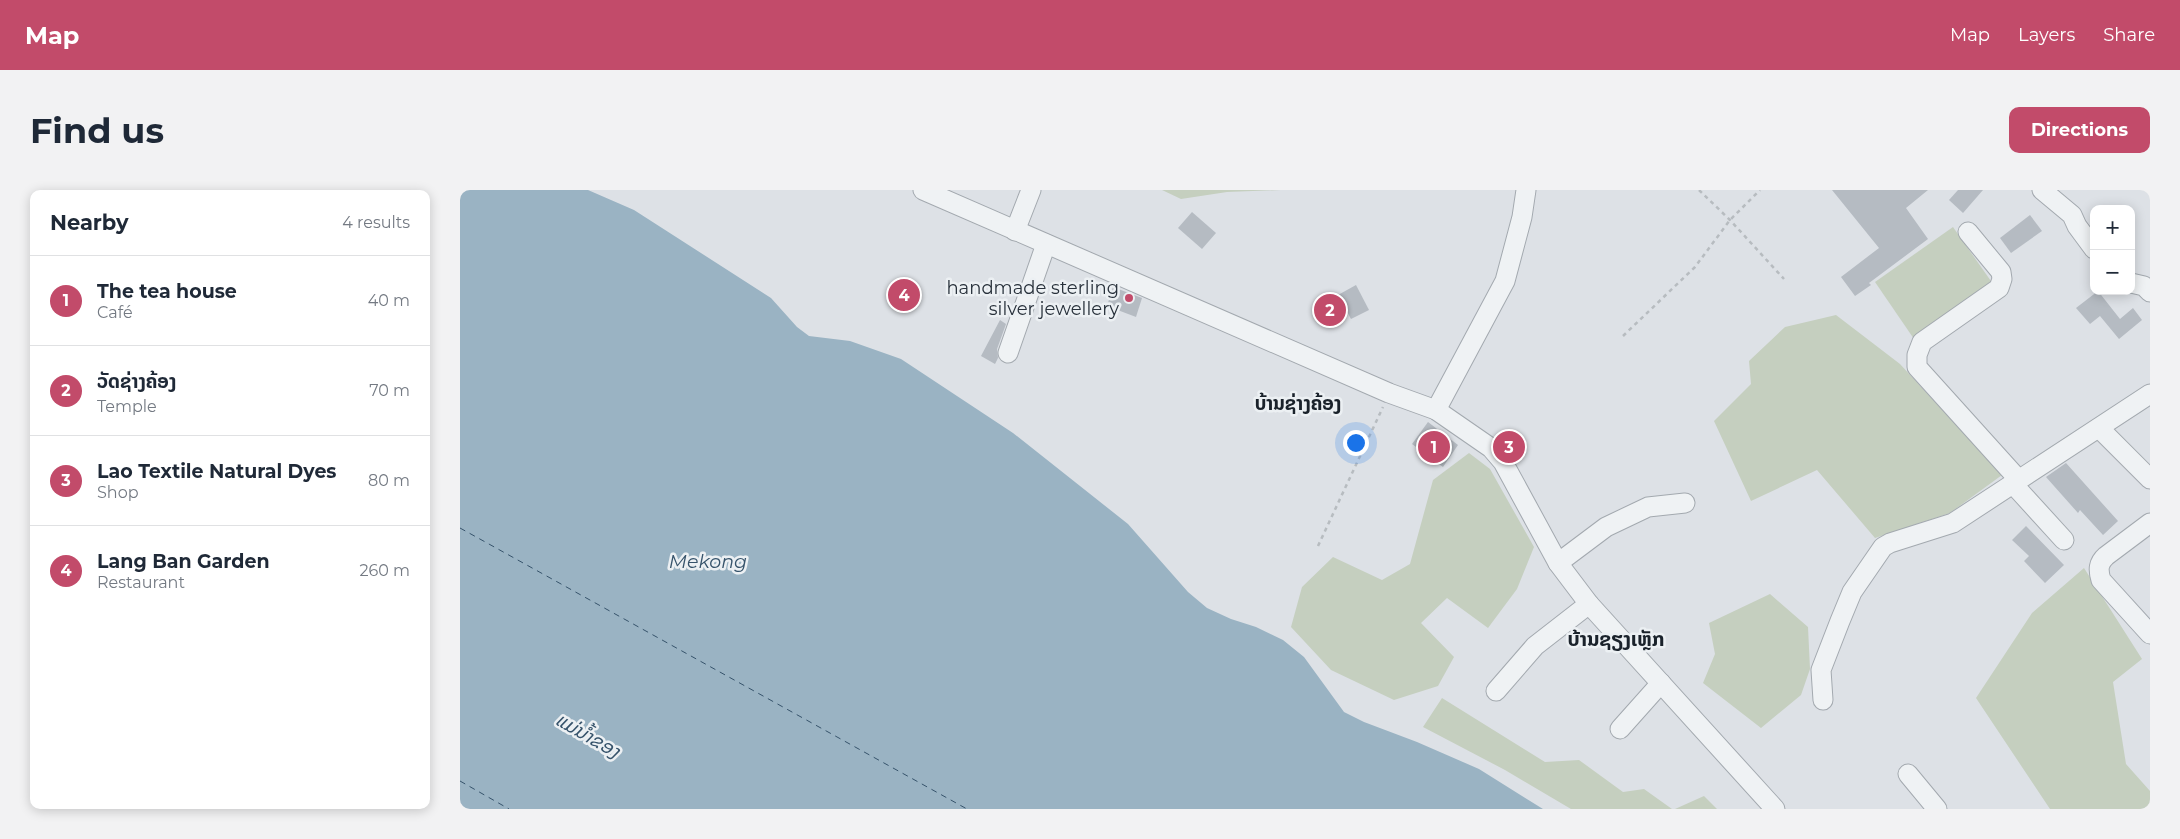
<!DOCTYPE html>
<meta charset="utf-8">
<style>
body{margin:0;font-family:Montserrat,"Noto Sans Lao",sans-serif;background:#f2f2f3;color:#1f2937}
.controls{position:absolute;right:15px;top:15px;display:grid;overflow:hidden;border-radius:10px;box-shadow:0 2px 12px #0003}
.controls button{width:45px;height:45px;display:grid;place-items:center;padding:0;border:0;border-bottom:1px solid #e0e1e3;background:#fff;color:#1f2937;font:25px sans-serif}
.you{position:absolute;left:895px;top:252px;width:18px;height:18px;margin:-12px;border:4px solid #fff;border-radius:50%;background:#1a73e8;box-shadow:0 0 0 8px #1a73e833}
.badge{display:grid;place-items:center;width:32px;height:32px;border-radius:50%;background:#c24b6a;color:#fff;font-size:16px;font-weight:700}
.pin{position:absolute;translate:-50% -50%;border:2px solid #fff;box-shadow:0 1px 5px #0006}
.list{margin:0;padding:0;list-style:none}
h2{display:flex;justify-content:space-between;align-items:center;height:65px;margin:0;padding:0 20px;font-size:21px}
h2 small{font-size:16px;font-weight:400;color:#747a83}
.list li{display:grid;grid-template-columns:32px 1fr auto;gap:15px;align-items:center;box-sizing:border-box;height:90px;padding:0 20px;border-top:1px solid #e0e1e3}
.list b{display:block;font-size:19px;white-space:nowrap}
.list p{margin:0;font-size:16px;white-space:nowrap;color:#747a83}
.list em{font-size:16px;font-style:normal;color:#747a83}
.map{position:relative;flex:none;width:1690px;height:619px;overflow:hidden;border-radius:10px}
header{display:flex;align-items:center;gap:30px;box-sizing:border-box;height:70px;padding:0 25px;background:#c24b6a;color:#fff}
header strong{font-size:24px}
nav{display:flex;gap:28px;margin-inline-start:auto;font-size:18px}
.intro{display:flex;align-items:center;justify-content:space-between;box-sizing:border-box;height:120px;padding:0 30px}
h1{margin:0;font-size:35px}
.button{padding:12px 22px;border-radius:10px;background:#c24b6a;color:#fff;font-size:18px;font-weight:700}
main{display:flex;gap:30px;padding:0 30px}
aside{flex:1;background:#fff;border-radius:10px;box-shadow:0 2px 12px #0003}
.map>svg:first-child{display:block}
.green{fill:#c5cfbf}
.water{fill:#9ab3c3}
.lines{fill:none;stroke-linecap:round;stroke-linejoin:round}
.ferry{stroke:#36536b;stroke-width:1;stroke-dasharray:6 5;stroke-linecap:butt}
.building{fill:#b5bbc2}
.minor-casing{stroke:#a3a9af;stroke-width:21}
.path{stroke:#b7bcc0;stroke-width:2.5;stroke-dasharray:4 4;stroke-linecap:butt}
.minor{stroke:#eff2f4;stroke-width:19}
.poi-dot{fill:#c24b6a;stroke:#ecf0f3;stroke-width:2}
.labels{text-anchor:middle;stroke-width:5;stroke-linejoin:round;paint-order:stroke}
.poi-label{font-size:18px;fill:#28313b;stroke:#ecf0f3;text-anchor:end}
.neighbourhood-label{font-size:19px;font-weight:bold;fill:#1a222b;stroke:#ecf0f3}
.water-label{font-size:19px;font-style:italic;fill:#36536b;stroke:#ecf0f3}
.quarter-label{font-size:20px;font-weight:bold;fill:#1a222b;stroke:#ecf0f3}
</style>
<header>
<strong>Map</strong>
<nav><a>Map</a><a>Layers</a><a>Share</a></nav>
</header>
<div class="intro"><h1>Find us</h1><a class="button">Directions</a></div>
<main>
<aside>
<h2>Nearby<small>4 results</small></h2>
<ul class="list">
<li><span class="badge">1</span><div><b>The tea house</b><p>Café</p></div><em>40 m</em></li>
<li><span class="badge">2</span><div><b>ວັດຊ່າງຄ້ອງ</b><p>Temple</p></div><em>70 m</em></li>
<li><span class="badge">3</span><div><b>Lao Textile Natural Dyes</b><p>Shop</p></div><em>80 m</em></li>
<li><span class="badge">4</span><div><b>Lang Ban Garden</b><p>Restaurant</p></div><em>260 m</em></li>
</ul>
</aside>
<div class="map">
<svg width="1690" height="619" viewBox="0 0 1690 619">
<rect width="100%" height="100%" fill="#dde1e6"/>
<g class="green">
<polygon points="702,0 821,0 767,2 721,9"/>
<polygon points="1493,37 1533,94 1454,149 1415,92"/>
<polygon points="1376,125 1440,174 1542,285 1490,323 1415,348 1357,280 1291,311 1254,231 1291,194 1289,171 1325,137"/>
<polygon points="1009,263 1030,279 1074,357 1057,399 1028,438 987,408 961,433 994,467 978,496 934,510 871,480 831,437 842,397 873,367 922,390 950,374 973,290"/>
<polygon points="1624,378 1682,469 1653,492 1666,574 1690,601 1690,619 1590,619 1516,508 1572,423"/>
<polygon points="1310,404 1348,437 1350,479 1341,505 1301,538 1243,493 1255,464 1249,433"/>
<polygon points="982,508 1085,572 1119,570 1163,602 1184,599 1212,619 1111,619 1045,580 963,537"/>
<polygon points="1244,606 1257,619 1215,619"/>
</g>
<polygon class="water" points="0,0 128,0 174,20 311,108 337,137 349,146 390,151 441,169 553,243 668,334 728,402 747,418 771,429 796,437 823,450 844,467 884,522 904,532 957,552 1019,579 1083,619 0,619"/>
<g class="lines">
<g class="ferry">
<polyline points="0,338 507,619"/>
<polyline points="0,591 49,619"/>
</g>
</g>
<g class="building">
<polygon points="1372,0 1468,0 1446,18 1468,49 1409,93 1411,95 1395,106 1381,87 1419,58"/>
<polygon points="1498,0 1523,0 1503,23 1489,10"/>
<polygon points="732,22 756,43 742,59 718,38"/>
<polygon points="1570,25 1582,41 1551,63 1540,48"/>
<polygon points="896,95 909,120 891,129 878,105"/>
<polygon points="653,97 682,108 676,127 647,116"/>
<polygon points="1638,101 1660,129 1673,118 1682,130 1659,149 1640,126 1630,134 1616,118"/>
<polygon points="540,130 546,134 537,159 538,168 535,174 521,166"/>
<polygon points="968,232 998,255 983,277 952,254"/>
<polygon points="1606,273 1658,331 1643,345 1620,320 1618,323 1586,287"/>
<polygon points="1566,336 1604,375 1585,393 1564,371 1569,366 1552,350"/>
</g>
<g class="lines">
<g class="minor-casing">
<g id="minor">
<polyline points="463,0 929,203 976,220 1031,258 1043,272 1098,373 1129,414 1315,619"/>
<polyline points="1582,0 1612,25 1617,36 1634,59"/>
<polyline points="555,41 571,0"/>
<polyline points="1508,42 1541,82 1542,89 1539,98 1462,152 1457,165 1457,177 1559,290"/>
<polyline points="1671,93 1684,96 1690,102"/>
<polyline points="548,163 586,54"/>
<polyline points="976,220 1045,91 1062,27 1066,0"/>
<polyline points="1639,238 1690,289"/>
<polyline points="1553,294 1604,350"/>
<path d="M1690 333 1646 366C1638 373 1638 380 1641 390L1690 444"/>
<polyline points="1098,373 1146,337 1188,317 1225,313"/>
<polyline points="1036,501 1075,456 1129,414"/>
<polyline points="1363,510 1361,480 1380,431 1392,402 1423,357 1430,353 1493,333 1690,204"/>
<polyline points="1160,539 1201,493"/>
<polyline points="1448,584 1477,619"/>
</g>
</g>
<g class="path">
<polyline points="1239,0 1270,30 1324,89"/>
<polyline points="1163,146 1235,77 1270,30 1300,0"/>
<polyline points="858,356 923,217"/>
</g>
<use href="#minor" class="minor"/>
</g>
<circle class="poi-dot" cx="669" cy="108" r="5"/>
<g class="labels">
<g class="poi-label">
<text x="659" y="104">handmade sterling<tspan x="659" dy="21">silver jewellery</tspan></text>
</g>
<g class="neighbourhood-label">
<text x="838" y="220">ບ້ານຊ່າງຄ້ອງ</text>
</g>
<g class="water-label">
<text x="248" y="378">Mekong</text>
<text transform="translate(128 545) rotate(30)" y="7">ແມ່ນ້ຳຂອງ</text>
</g>
<g class="quarter-label">
<text x="1156" y="456">ບ້ານຊຽງເຫຼັກ</text>
</g>
</g>
</svg>
<div class="controls">
<button>+</button>
<button>−</button>
</div>
<div class="you"></div>
<div class="pin badge" style="left:974px;top:257px">1</div>
<div class="pin badge" style="left:870px;top:120px">2</div>
<div class="pin badge" style="left:1049px;top:257px">3</div>
<div class="pin badge" style="left:444px;top:105px">4</div>
</div>
</main>
